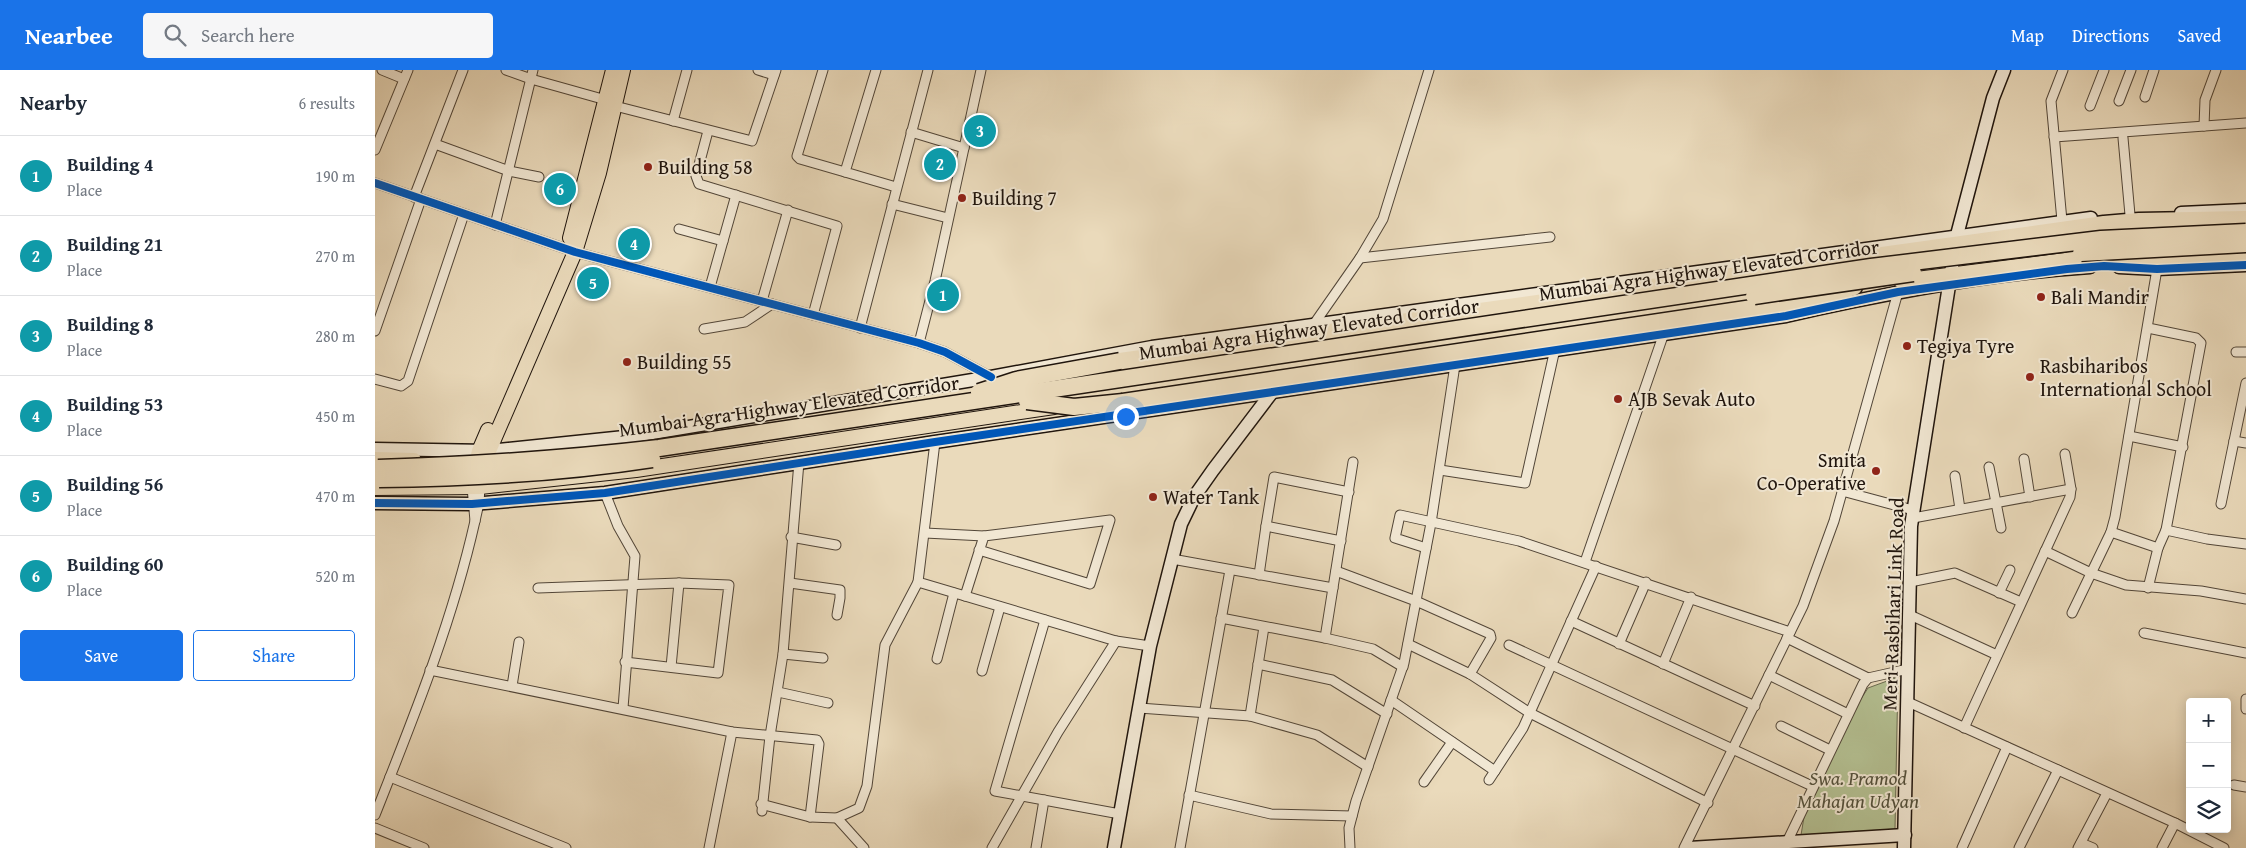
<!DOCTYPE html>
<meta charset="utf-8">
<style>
body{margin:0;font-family:"Gentium Book Plus",serif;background:#f6f6f7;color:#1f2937}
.controls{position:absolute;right:15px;bottom:15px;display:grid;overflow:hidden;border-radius:5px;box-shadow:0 2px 12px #0003}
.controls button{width:45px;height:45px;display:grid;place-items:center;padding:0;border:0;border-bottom:1px solid #e0e1e3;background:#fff;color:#1f2937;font:25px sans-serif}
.you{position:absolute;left:750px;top:346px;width:18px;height:18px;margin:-12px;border:4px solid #fff;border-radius:50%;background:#1a73e8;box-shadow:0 0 0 8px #1a73e833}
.badge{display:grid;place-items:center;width:32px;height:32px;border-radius:50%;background:#1a73e8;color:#fff;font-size:16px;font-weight:700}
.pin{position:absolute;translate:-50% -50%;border:2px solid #fff;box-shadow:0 1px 5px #0006}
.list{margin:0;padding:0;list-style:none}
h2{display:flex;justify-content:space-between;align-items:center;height:65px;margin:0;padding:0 20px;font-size:21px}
h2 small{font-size:16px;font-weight:400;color:#747a83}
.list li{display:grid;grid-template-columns:32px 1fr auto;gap:15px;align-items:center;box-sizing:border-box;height:80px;padding:0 20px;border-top:1px solid #e0e1e3}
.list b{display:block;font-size:19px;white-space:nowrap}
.list p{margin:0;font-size:16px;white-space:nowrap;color:#747a83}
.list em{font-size:16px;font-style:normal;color:#747a83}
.actions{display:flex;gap:10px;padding:15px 20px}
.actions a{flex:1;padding:11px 0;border:1px solid #1a73e8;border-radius:5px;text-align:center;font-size:18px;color:#1a73e8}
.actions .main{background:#1a73e8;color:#fff}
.icon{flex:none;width:28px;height:28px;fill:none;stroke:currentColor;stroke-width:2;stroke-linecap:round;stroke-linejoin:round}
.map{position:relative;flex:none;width:1871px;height:778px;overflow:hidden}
header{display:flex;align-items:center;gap:30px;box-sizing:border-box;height:70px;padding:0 25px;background:#1a73e8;color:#fff}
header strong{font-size:24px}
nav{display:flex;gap:28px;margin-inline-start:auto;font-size:18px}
.search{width:350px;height:45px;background:#f6f6f7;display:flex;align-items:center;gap:12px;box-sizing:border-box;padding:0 18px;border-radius:5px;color:#747a83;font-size:19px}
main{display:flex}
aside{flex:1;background:#fff}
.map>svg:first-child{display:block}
.green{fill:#b4c092;stroke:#6a6a50}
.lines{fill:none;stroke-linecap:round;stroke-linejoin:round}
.street-casing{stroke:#524638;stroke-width:11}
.secondary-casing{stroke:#20150d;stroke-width:15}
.primary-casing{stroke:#20150d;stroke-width:16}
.highway-casing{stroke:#20150d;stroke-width:19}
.street{stroke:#f1e7d3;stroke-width:9}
.secondary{stroke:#f1e7d3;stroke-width:12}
.primary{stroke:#eadabb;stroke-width:14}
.highway{stroke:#eadabb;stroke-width:16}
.highway-bridge-casing{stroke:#20150d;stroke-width:19;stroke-linecap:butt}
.highway-bridge{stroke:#eadabb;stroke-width:16}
.cycleway-casing{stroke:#f1e7d3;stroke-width:11}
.cycleway{stroke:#0057b8;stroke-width:8}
.poi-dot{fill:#8f2418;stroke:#f1e7d3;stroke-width:2}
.labels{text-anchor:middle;stroke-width:4;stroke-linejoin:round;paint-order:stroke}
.poi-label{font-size:20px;fill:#20150d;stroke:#f1e7d3;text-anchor:start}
.street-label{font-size:20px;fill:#20150d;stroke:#f1e7d3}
.park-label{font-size:20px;font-style:italic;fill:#54513c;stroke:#f1e7d3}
</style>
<header>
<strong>Nearbee</strong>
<div class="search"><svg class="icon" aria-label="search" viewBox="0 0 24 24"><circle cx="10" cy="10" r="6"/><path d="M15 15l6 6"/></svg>Search here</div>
<nav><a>Map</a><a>Directions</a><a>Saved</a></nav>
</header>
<main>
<aside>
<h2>Nearby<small>6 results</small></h2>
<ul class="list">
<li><span class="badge" style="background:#0f9aa8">1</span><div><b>Building 4</b><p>Place</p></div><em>190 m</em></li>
<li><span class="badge" style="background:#0f9aa8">2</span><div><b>Building 21</b><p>Place</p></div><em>270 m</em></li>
<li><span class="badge" style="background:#0f9aa8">3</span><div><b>Building 8</b><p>Place</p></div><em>280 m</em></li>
<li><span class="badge" style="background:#0f9aa8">4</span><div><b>Building 53</b><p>Place</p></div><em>450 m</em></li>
<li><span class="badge" style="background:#0f9aa8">5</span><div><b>Building 56</b><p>Place</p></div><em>470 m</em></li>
<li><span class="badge" style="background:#0f9aa8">6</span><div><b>Building 60</b><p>Place</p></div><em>520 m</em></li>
</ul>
<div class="actions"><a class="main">Save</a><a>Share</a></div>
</aside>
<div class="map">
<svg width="1871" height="778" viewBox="0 0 1871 778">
<rect width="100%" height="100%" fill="#eadabb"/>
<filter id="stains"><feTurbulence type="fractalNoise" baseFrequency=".004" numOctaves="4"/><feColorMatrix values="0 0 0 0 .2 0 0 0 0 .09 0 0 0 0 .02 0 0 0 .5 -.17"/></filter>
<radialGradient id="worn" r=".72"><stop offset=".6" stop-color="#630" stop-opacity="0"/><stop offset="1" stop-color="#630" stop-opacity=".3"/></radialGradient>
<polygon class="green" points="1523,607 1520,759 1426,765 1429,747 1477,643 1493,618"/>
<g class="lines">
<g class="street-casing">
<g id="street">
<polyline points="7,0 29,9"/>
<polyline points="131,0 156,9 231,30"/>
<polyline points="383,0 399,5"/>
<polyline points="448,0 422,86 425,89 470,102"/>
<polyline points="501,0 470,102 521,117"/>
<polyline points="1770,27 1779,0"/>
<polyline points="1744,31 1756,0"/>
<polyline points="240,36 377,71 401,0"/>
<polyline points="1715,36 1729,0"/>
<polyline points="298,51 312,0"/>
<polyline points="1829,56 1830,30 1841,0"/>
<polyline points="333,61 321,106 324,114 462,156 438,245"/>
<polyline points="536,62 589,78"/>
<polyline points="1679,67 1871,53"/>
<polyline points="1748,68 1755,145"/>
<polyline points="60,74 134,101 164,107"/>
<polyline points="0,80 33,0"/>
<polyline points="0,113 200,182 544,273 570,282 616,307"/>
<polyline points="39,127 88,0"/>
<polyline points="517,134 573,148"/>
<polyline points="1687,151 1676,31 1688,0"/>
<polyline points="120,155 158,0"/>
<polyline points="304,159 348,171"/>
<polyline points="985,188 1175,167"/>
<polyline points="335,217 361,125"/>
<polyline points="387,231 413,140"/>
<polyline points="939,254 985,188 1008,149 1054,0"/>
<polyline points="485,258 553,0"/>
<polyline points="1773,258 1821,268 1826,273 1791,460"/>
<polyline points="329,259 370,252 397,234"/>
<polyline points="0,261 46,129"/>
<polyline points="544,273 560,211 606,0"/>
<polyline points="1861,282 1871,282"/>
<polyline points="0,309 26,316 33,311 89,144"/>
<polyline points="1754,366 1808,377"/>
<polyline points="1859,371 1871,373"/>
<polyline points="560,372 543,512 741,571 775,576"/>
<polyline points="1649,389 1655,427"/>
<polyline points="1614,397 1626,458"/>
<polyline points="1065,400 1150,413 1180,279"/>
<polyline points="1580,406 1585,439"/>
<polyline points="97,417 100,451 104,433 105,417"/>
<polyline points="1467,421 1538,440"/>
<polyline points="230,423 243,456 260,486 248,638"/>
<polyline points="1846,434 1871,313"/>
<polyline points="1538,448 1696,419"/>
<polyline points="891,456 899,407 974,422"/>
<polyline points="1736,462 1783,478 1791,460 1832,469 1871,474"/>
<polyline points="550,463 609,466"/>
<polyline points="416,467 461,475"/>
<polyline points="1051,478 1020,468 1025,445 1144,471 1415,562"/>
<polyline points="1670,481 1716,503 1751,515 1826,521 1871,529"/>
<polyline points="797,489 958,518"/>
<polyline points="1210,492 1289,263"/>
<polyline points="961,501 1041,531 1115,564 1116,568 1095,604"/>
<polyline points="884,505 891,456 966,471"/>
<polyline points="1535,512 1580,503 1646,532"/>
<polyline points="415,513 465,520 465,528 462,545"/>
<polyline points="163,518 304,513 354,515 343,603 250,592"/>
<polyline points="1773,518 1783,478"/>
<polyline points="1624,523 1635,500"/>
<polyline points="590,526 609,466 735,450 715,514 604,480"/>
<polyline points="1697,543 1736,462 1740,447 1782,199"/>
<polyline points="1535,545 1622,585"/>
<polyline points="846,548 950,568 998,579 1028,597"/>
<polyline points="670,550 620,721 745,744"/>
<polyline points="1196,551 1380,636"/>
<polyline points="1769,563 1871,583"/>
<polyline points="950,568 978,392"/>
<polyline points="1412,568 1493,608"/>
<polyline points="1033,574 1095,604 1155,643 1333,733"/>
<polyline points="1244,574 1271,512"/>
<polyline points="1134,575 1437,716"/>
<polyline points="408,584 448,588"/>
<polyline points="562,589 579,523"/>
<polyline points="883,594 957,610 1012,644"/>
<polyline points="1288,594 1316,527"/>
<polyline points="296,597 304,513"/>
<polyline points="55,600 357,662 442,670 444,674 435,747"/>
<polyline points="607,601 625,537"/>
<polyline points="1394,605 1473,644"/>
<polyline points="137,616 144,572"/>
<polyline points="403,622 453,633"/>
<polyline points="1871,629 1871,639"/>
<polyline points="1016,630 1120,701"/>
<polyline points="1533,632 1800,753 1849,778"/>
<polyline points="764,638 875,646 942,665 993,697"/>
<polyline points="875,646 889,557"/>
<polyline points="1406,656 1455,680"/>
<polyline points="1589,658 1695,427 1696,419 1690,384"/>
<polyline points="15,707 191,778"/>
<polyline points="1114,710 1148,658 1221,496"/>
<polyline points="1049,712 1077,672"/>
<polyline points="1859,715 1871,717"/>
<polyline points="814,725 896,744 977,746"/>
<polyline points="386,734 435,747 462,748 484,738 492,716 510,575 543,512"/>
<polyline points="387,741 395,666 408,584 424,392"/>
<path d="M0 745C38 649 77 553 100 451"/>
<polyline points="462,748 489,778"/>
<polyline points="0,758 49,778"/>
<polyline points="1412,772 1488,614 1493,608 1533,599"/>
<polyline points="1706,773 1718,778"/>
<polyline points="334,778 357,662"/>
<polyline points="617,778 683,662 741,571"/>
<polyline points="661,778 669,730"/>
<polyline points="805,778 855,500"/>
<polyline points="975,778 974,758 981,731 1029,593 1056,453 1080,295"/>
<polyline points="1309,778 1428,536 1459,451 1523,222"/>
<polyline points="1587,778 1632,677"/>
<polyline points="1644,778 1683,700"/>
<polyline points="1703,778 1732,723"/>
<polyline points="1787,778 1800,753"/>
</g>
</g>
<g class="secondary-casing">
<g id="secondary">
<polyline points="1806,143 1871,140"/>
<polyline points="1744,197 1782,199 1871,195"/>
<polyline points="0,379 114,381 259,366 616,307 777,277 1716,148"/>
<path d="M0 433 97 434 230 423 560 372 1411 246C1511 223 1612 204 1715 197"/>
<polyline points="739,778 775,576 806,454 819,427 838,400 898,321"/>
<polyline points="1314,778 1530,765"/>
<polyline points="1529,778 1536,456 1582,165 1618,28 1629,0"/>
</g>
</g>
<g class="primary-casing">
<g id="primary">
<polyline points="195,168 238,0"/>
<polyline points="1526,211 1706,188"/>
<polyline points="690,309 876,281"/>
<polyline points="0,389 39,390"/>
<polyline points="99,401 104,381 113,360"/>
<polyline points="108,402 114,381 200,182 224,103 248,0"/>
<polyline points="0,418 105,417 261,400 679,337"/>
</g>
</g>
<g class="highway-casing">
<g id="highway">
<polyline points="1695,190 1729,191 1871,186"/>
<polyline points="745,291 1729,154 1764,151 1871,149"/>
<polyline points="748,332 1438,229 1479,217"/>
</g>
</g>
<use href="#street" class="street"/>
<use href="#secondary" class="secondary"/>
<use href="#primary" class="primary"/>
<use href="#highway" class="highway"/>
<g class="highway-bridge-casing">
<g id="highway-bridge">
<polyline points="1706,183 1871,174"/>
<polyline points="1379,226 1538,203"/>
<polyline points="604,322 641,310 745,291"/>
<polyline points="652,331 699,337 748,332"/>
<path d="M3 398C97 395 190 389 284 378L1496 197 1726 169 1871 162"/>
<path d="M4 409C95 408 187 403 277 389"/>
</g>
</g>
<use href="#highway-bridge" class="highway-bridge"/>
<g class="cycleway-casing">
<g id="cycleway">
<polyline points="0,113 200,182 544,273 570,282 616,307"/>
<polyline points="0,433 97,434 230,423 560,372 1411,246 1523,222 1692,199 1729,196 1782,199 1871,195"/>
</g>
</g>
<use href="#cycleway" class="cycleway"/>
</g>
<g class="poi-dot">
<circle cx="273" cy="97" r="5"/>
<circle cx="587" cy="128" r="5"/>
<circle cx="1666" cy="227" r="5"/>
<circle cx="1532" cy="276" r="5"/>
<circle cx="252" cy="292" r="5"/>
<circle cx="1655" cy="307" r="5"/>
<circle cx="1243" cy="329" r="5"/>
<circle cx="1501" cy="401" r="5"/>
<circle cx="778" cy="427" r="5"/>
</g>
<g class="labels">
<g class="poi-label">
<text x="283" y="104">Building 58</text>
<text x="597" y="135">Building 7</text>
<text x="1676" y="234">Bali Mandir</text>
<text x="1542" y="283">Tegiya Tyre</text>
<text x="262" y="299">Building 55</text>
<text x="1665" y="303">Rasbiharibos<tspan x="1665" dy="23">International School</tspan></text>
<text x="1253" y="336">AJB Sevak Auto</text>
<text x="1491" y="397" text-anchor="end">Smita<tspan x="1491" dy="23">Co-Operative</tspan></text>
<text x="788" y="434">Water Tank</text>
</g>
<g class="street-label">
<text transform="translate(1334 200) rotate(-8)" y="7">Mumbai Agra Highway Elevated Corridor</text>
<text transform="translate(934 259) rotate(-8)" y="7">Mumbai Agra Highway Elevated Corridor</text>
<text transform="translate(414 336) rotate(-8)" y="7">Mumbai Agra Highway Elevated Corridor</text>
<text transform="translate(1518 534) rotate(-88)" y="7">Meri-Rasbihari Link Road</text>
</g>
<g class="park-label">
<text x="1483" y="715">Swa. Pramod<tspan x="1483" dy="23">Mahajan Udyan</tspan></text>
</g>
</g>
<rect width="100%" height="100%" filter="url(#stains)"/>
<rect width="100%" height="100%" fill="url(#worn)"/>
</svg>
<div class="controls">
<button>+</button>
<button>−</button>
<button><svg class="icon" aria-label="layers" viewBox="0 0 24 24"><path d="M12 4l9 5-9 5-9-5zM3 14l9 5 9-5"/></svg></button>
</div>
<div class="you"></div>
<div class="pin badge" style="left:568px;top:225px;background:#0f9aa8">1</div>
<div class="pin badge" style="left:565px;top:94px;background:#0f9aa8">2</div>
<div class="pin badge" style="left:605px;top:61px;background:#0f9aa8">3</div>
<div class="pin badge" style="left:259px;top:174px;background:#0f9aa8">4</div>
<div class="pin badge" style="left:218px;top:213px;background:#0f9aa8">5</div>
<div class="pin badge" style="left:185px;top:119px;background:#0f9aa8">6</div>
</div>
</main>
